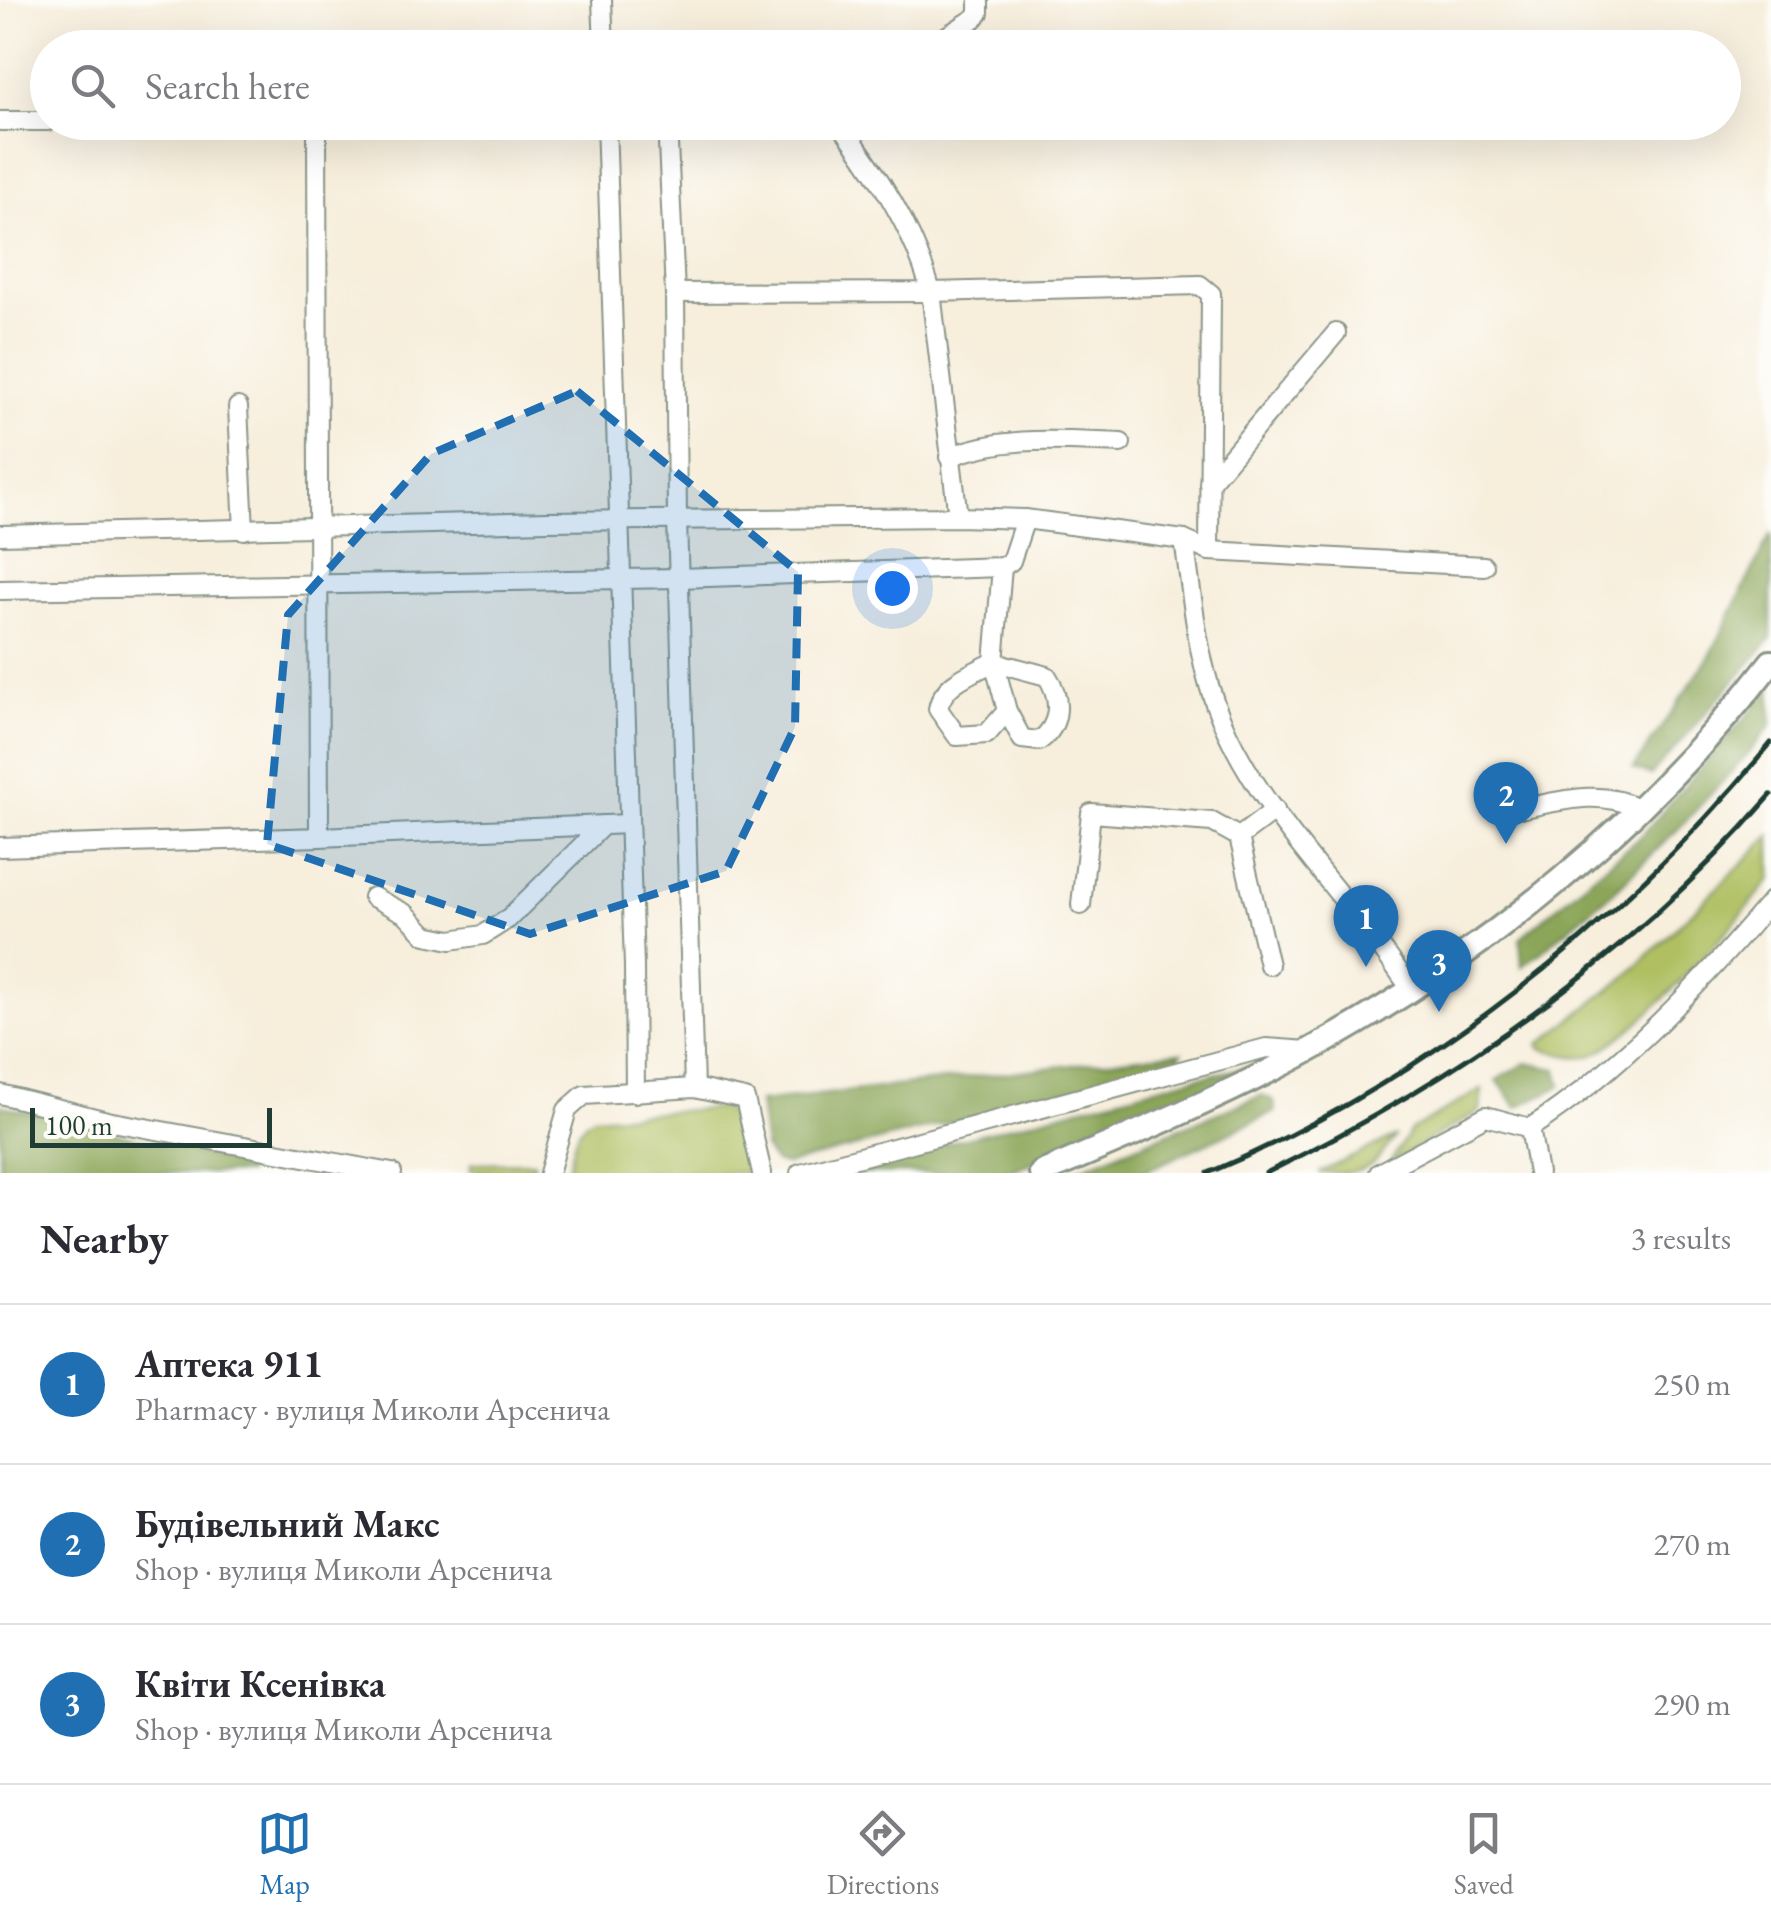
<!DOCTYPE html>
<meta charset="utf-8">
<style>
body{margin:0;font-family:"EB Garamond",serif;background:#f7f7f7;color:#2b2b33}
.scale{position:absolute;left:30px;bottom:25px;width:242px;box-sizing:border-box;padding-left:10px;border:5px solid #1f3d34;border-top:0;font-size:28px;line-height:35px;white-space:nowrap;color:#1f3d34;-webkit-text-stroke:8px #fdfcf7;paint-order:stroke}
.you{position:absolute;left:892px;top:588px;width:35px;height:35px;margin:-25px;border:8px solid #fff;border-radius:50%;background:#1a73e8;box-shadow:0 0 0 15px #1a73e833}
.badge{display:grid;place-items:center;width:65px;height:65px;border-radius:50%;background:#1f6fb2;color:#fff;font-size:32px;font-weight:700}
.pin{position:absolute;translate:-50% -82px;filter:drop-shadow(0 2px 5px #0008)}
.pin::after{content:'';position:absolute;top:52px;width:35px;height:30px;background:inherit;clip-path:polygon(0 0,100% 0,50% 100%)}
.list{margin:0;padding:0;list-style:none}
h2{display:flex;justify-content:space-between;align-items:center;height:130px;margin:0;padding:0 40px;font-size:42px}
h2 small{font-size:32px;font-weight:400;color:#7c7c81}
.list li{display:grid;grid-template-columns:65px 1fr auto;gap:30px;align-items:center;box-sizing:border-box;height:160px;padding:0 40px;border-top:2px solid #e1e1e2}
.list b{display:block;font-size:38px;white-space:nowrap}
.list p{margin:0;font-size:32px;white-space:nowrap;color:#7c7c81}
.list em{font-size:32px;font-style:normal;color:#7c7c81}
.icon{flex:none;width:55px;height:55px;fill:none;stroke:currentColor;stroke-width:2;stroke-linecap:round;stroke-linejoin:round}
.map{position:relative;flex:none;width:1771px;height:1173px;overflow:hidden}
.search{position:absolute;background:#fff;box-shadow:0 10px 40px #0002;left:30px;right:30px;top:30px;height:110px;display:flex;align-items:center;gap:25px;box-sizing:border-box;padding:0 35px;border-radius:55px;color:#7c7c81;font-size:38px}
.sheet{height:610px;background:#fff}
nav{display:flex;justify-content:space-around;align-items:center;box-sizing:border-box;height:140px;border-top:2px solid #e1e1e2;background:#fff;font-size:28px;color:#7c7c81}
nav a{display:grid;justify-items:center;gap:5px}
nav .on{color:#1f6fb2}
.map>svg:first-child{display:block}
.green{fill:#afbf62;stroke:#677e4b;stroke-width:2.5}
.forest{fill:#8ba658;stroke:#557246;stroke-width:2.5}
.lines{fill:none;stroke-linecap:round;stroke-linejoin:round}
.minor-casing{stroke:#8b9688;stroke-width:22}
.major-casing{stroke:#8b9688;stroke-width:28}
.minor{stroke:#fff;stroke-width:18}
.major{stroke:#fff;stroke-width:22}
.rail{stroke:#1f3d34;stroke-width:5}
.marked{fill:#1f6fb2;fill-opacity:0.2;stroke:#1f6fb2;stroke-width:8;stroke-dasharray:20 12;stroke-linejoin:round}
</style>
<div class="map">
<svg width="1771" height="1173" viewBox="0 0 1771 1173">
<rect width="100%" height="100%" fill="#fdfcf7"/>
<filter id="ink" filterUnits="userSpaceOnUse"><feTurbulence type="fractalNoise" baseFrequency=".01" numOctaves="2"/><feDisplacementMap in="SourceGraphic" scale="20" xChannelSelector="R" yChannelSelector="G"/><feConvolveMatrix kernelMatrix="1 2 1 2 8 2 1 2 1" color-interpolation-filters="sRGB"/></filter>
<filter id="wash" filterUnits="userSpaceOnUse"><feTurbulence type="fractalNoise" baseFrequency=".0048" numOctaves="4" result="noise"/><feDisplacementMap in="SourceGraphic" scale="40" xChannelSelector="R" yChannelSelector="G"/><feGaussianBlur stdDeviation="2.25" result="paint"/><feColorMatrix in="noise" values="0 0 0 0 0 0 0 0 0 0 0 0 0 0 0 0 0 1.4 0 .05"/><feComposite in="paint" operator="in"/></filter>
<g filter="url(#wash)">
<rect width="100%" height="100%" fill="#f7eedc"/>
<g class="green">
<path d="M1771 835V879C1743 914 1626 1050 1587 1056 1572 1059 1555 1052 1541 1048L1539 1044 1627 976Z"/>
<polygon points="1482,1089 1480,1111 1390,1163 1410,1131"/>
<path d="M720 1108 737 1117 746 1173H567C572 1153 573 1128 593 1117Z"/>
<path d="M1396 1136C1367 1173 1368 1173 1319 1173Z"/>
<polygon points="534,1162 534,1173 471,1171 471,1163"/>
</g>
<g class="forest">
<polygon points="1771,533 1771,639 1651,775 1633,769 1711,654"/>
<polygon points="1771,688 1771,725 1750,752 1678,829 1613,892 1522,967 1520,938 1641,836"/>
<polygon points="1182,1052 1177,1064 784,1165 774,1162 765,1149 759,1102"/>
<polygon points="1526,1063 1557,1069 1561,1086 1517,1107 1497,1080"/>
<polygon points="1266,1064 1116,1131 1006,1173 833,1173 1189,1079"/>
<polygon points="1263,1095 1274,1101 1275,1112 1141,1173 1069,1173"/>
<polygon points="0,1105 247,1165 247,1173 13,1173 0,1169"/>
</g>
</g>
<g filter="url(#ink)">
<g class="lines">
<g class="minor-casing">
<g id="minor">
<polyline points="602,0 604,48"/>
<polyline points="928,48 975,18 979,13 979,0"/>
<polyline points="0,121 48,121"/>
<polyline points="606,122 634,966 635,1093"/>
<polyline points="667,122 675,293 677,520 694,1088"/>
<path d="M839 122C878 175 914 229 931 292L958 517"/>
<polyline points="675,293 931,292 1200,285 1211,294 1209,551"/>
<polyline points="238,407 244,530"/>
<path d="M949 457C1005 435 1061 441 1121 443"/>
<polyline points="1209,483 1336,333"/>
<polyline points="0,535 548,521 958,517 1025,519 1184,540 1209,551 1484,566"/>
<path d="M1184 540C1193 600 1197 663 1221 719 1264 820 1351 898 1410 988"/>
<path d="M1002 567 994 662C971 674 943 682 938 709L957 736 987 734 1007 711 994 662 1047 676C1061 697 1062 725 1039 741L1022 739 1007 711"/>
<polyline points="0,590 679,578 1002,567 1011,561 1025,519"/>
<path d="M1525 808C1564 800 1603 789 1639 809"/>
<polyline points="319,837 629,824"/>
<polyline points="0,847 319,837 317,122"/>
<polyline points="373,897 406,914 426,935 451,940 483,935 508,919 603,825"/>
<polyline points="1081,905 1091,813 1212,822 1239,837"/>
<polyline points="1269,965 1239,837 1275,810"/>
<polyline points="0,1094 107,1121 392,1173"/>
<path d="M1530 1128C1621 1069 1701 984 1771 901"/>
<polyline points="1530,1128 1538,1173"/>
<polyline points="549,1173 567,1110 584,1095 694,1088 745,1099 762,1173"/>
<polyline points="800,1173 1266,1048 1308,1051"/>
<polyline points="1379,1173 1486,1116 1530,1128"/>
</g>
</g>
<g class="major-casing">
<path id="major" d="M1041 1173C1132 1135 1223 1097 1310 1050 1486 954 1648 821 1771 662"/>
</g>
<use href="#minor" class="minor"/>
<use href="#major" class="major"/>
<g class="rail">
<path d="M1208 1173C1425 1082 1622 925 1771 743"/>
<path d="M1266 1173C1456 1080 1632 957 1771 795"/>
</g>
</g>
</g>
<path class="marked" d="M577 391 798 572 795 727 726 871 530 934 267 844 288 615 431 454Z"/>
</svg>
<div class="scale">100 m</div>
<div class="you"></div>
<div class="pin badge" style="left:1366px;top:967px">1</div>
<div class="pin badge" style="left:1506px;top:844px">2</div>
<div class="pin badge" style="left:1439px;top:1012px">3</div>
<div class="search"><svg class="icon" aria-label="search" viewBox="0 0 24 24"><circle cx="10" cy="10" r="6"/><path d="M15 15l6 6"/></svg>Search here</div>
</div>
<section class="sheet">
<h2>Nearby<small>3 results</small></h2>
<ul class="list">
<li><span class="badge">1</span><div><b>Аптека 911</b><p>Pharmacy · вулиця Миколи Арсенича</p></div><em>250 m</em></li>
<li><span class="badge">2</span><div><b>Будівельний Макс</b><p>Shop · вулиця Миколи Арсенича</p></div><em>270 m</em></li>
<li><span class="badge">3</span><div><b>Квіти Ксенівка</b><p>Shop · вулиця Миколи Арсенича</p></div><em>290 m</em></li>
</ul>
</section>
<nav>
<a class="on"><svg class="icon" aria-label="map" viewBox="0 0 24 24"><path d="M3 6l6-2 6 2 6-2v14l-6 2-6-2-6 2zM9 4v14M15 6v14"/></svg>Map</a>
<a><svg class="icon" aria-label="directions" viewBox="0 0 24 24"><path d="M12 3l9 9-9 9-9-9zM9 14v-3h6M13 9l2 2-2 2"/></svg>Directions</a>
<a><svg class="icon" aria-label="saved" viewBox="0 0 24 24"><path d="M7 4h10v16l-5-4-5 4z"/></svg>Saved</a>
</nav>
